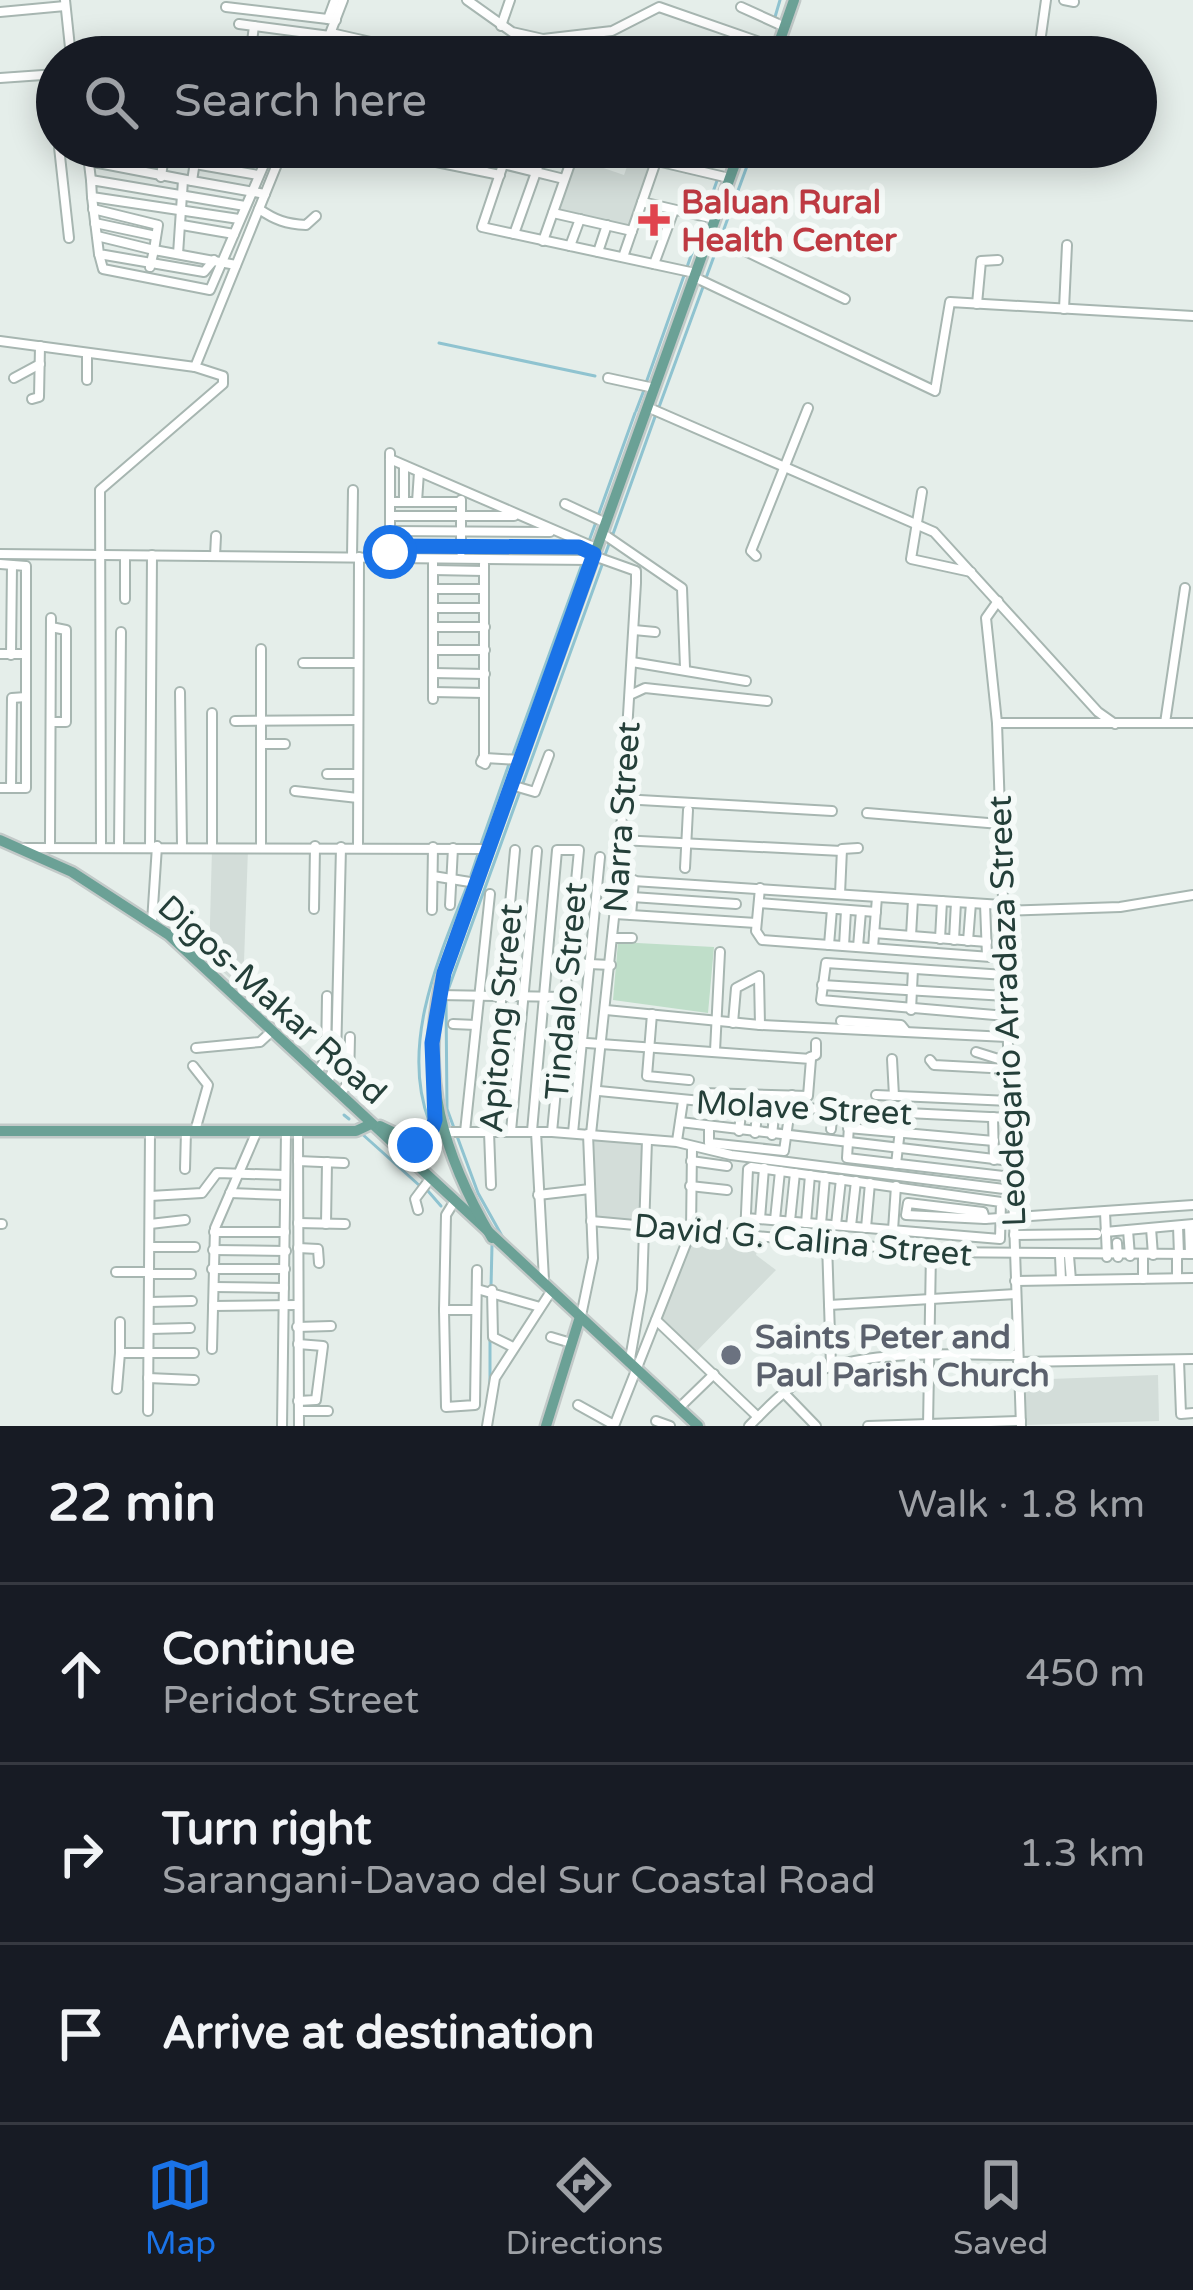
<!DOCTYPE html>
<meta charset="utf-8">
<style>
body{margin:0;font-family:"Varela Round",sans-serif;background:#20242c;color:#f1f3f6}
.stop{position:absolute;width:36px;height:36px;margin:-27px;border:9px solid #1a73e8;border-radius:50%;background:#fff}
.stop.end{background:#1a73e8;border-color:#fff;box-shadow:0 3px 12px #0008}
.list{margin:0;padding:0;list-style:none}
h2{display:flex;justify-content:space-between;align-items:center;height:156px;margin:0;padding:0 48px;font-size:51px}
h2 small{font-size:39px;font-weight:400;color:#9ea1a6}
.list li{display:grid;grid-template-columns:78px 1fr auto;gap:36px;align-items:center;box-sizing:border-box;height:180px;padding:0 48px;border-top:3px solid #363941}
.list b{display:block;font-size:45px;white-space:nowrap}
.list p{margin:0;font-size:39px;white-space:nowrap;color:#9ea1a6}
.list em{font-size:39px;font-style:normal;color:#9ea1a6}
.icon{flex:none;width:66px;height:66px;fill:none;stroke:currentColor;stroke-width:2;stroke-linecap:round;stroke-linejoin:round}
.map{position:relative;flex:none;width:1193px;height:1426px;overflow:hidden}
.search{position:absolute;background:#171b24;box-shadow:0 6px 30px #0003;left:36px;right:36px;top:36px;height:132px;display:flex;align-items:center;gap:30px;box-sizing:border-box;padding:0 42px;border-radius:66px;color:#9ea1a6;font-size:45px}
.sheet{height:696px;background:#171b24}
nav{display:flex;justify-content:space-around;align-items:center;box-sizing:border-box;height:168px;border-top:3px solid #363941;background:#171b24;font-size:33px;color:#9ea1a6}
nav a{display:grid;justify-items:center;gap:6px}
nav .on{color:#1a73e8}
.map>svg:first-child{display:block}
.built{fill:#d3ddd9}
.green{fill:#bfdec9}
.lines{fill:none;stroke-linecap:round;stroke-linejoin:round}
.stream{stroke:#8fc3d0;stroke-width:3}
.minor-casing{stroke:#a7b6b1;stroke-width:12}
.major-casing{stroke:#c2c9c8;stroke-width:15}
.minor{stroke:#fff;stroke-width:8}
.major{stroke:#6ba196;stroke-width:10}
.route{stroke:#1a73e8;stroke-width:15}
.health-dot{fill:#e0444e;stroke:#f5faf8;stroke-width:4.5}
.worship-dot{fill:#6b7280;stroke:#f5faf8;stroke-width:4.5}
.labels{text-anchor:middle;stroke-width:12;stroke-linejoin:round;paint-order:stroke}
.health-label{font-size:33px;font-weight:bold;fill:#be3a42;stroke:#f5faf8;text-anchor:start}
.street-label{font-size:33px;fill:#243f39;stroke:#f5faf8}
.worship-label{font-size:33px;font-weight:bold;fill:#5b616d;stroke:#f5faf8;text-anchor:start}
</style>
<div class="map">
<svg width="1193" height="1426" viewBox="0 0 1193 1426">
<rect width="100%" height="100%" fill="#e5eeea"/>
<g class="built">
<polygon points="634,147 656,151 631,228 556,211 574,158 624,175"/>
<polygon points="212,849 248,849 243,990 209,959"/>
<polygon points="594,1136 646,1143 643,1224 596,1219"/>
<polygon points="693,1233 761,1238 756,1255 776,1270 695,1353 659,1318"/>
<polygon points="1158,1375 1159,1421 1024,1425 1023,1380"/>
</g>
<polygon class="green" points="618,942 714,947 708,1013 613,1000"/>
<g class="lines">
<g class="stream">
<polyline points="775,17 780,0"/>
<polyline points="785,41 792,44 787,57"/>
<polyline points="705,214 718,178"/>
<polyline points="706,278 754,147"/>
<polyline points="439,343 595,376"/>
<polyline points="646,383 704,219"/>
<polyline points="659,407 703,287"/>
<polyline points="636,411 644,390"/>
<polyline points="598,516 635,413"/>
<polyline points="613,534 656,414"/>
<polyline points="589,541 596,522"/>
<polyline points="605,555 609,544"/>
<polyline points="513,754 582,564"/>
<polyline points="481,844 509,764"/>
<polyline points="471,875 478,854"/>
<polyline points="448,990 602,565"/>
<polyline points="446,999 447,1109 478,1193 502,1236"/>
<polyline points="344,1115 349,1119"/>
<path d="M429 1121C400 1044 439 957 467 886"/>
<polyline points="361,1133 420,1186"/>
<polyline points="405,1147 422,1150 436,1138"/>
<polyline points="428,1191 441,1206"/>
<polyline points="491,1287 492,1245"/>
<polyline points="490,1389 490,1339"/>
</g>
<g class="minor-casing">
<g id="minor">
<polyline points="65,0 71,57"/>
<polyline points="467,0 512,32 543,39 537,57"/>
<polyline points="1064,0 1074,2"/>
<polyline points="226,7 336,20"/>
<polyline points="741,7 785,27"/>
<polyline points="0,12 65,6"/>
<polyline points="328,19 335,0"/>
<polyline points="239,24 330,36"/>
<polyline points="501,26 510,0"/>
<polyline points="331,33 437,57"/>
<polyline points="543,39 612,31 659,7 777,48"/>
<polyline points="250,57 254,26"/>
<polyline points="321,57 343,0"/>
<polyline points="347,57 354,39"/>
<polyline points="893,57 905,42"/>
<polyline points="1038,57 1046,0"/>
<polyline points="52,74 57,126"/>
<polyline points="0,78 57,74"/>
<polyline points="59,147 69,238"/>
<polyline points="87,147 91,180"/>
<polyline points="93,147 163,159"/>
<polyline points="363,147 500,175"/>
<polyline points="415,147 487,163"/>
<polyline points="509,147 482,227 695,273"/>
<polyline points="542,147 573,154"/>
<polyline points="716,153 737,159"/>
<polyline points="88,161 192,181"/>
<polyline points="657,161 729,178"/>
<polyline points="195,164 258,175"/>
<polyline points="503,164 564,179"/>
<polyline points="486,165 492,147"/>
<polyline points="688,168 695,147"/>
<polyline points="161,177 165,147"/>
<polyline points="265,194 192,181 197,149 266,160 271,147"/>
<polyline points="92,197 99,254 204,272 214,260"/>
<polyline points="642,202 715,219"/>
<polyline points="93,209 158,225 154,250 97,236"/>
<path d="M259 209C275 220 286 224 306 225L316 216"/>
<polyline points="553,213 632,231"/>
<polyline points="239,219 92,197 91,180 245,206"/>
<polyline points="95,223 156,236"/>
<polyline points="182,225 234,234"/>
<polyline points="514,234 545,147"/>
<polyline points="710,234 845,299"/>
<polyline points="543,241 576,147"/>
<polyline points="570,246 580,219"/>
<polyline points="598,252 607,225"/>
<polyline points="99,254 103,269 210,290 266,160"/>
<polyline points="178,254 183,180"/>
<polyline points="623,257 661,147"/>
<polyline points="654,264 674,210"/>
<polyline points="150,267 154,250 236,265"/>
<polyline points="694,277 935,391 950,302 1193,316"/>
<polyline points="977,304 981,261 998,260"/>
<polyline points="1064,309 1067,245"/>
<polyline points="0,341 195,367"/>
<polyline points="14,378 40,364"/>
<polyline points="608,378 654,388"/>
<polyline points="87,380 87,354"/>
<polyline points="32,399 39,397 40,346"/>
<polyline points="647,407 934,532 1098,712 1115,724"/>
<polyline points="390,459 596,548"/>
<polyline points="922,492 911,559 971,572"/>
<polyline points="390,502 461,502"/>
<polyline points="404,502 404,466"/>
<polyline points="417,502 419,472"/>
<polyline points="565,504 606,523"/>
<polyline points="390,516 514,516"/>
<polyline points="390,531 550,532"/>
<polyline points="602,533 682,588 685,668"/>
<polyline points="390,546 579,547 594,554"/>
<polyline points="390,552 390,453"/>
<polyline points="461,552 461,500"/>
<polyline points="0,554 592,560"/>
<polyline points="125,556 125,599"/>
<polyline points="215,556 216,536"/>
<polyline points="756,556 751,551 808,408"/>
<polyline points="352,557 353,490"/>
<polyline points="433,563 433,699"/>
<polyline points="0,564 26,566 26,788 0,788"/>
<polyline points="484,564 484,758"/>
<polyline points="433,570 484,571"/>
<polyline points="433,589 484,589"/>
<polyline points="998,601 986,618 997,723 1021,1426"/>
<polyline points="433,608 484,608"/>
<polyline points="51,627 66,630 66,722 51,722"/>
<polyline points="433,627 485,627"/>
<polyline points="634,630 655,632"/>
<polyline points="433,650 485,650"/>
<polyline points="0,654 26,654"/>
<polyline points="11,655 12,565"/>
<polyline points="632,662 746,681"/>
<polyline points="303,663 358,663"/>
<polyline points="433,673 485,674"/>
<polyline points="180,692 182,846"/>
<polyline points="433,692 484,693"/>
<polyline points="630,695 645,688 767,701"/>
<polyline points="235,721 358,720"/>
<polyline points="997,723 1193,723"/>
<polyline points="1165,723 1185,588"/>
<polyline points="261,744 285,744"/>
<polygon points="483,758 487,759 485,764 481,762"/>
<polyline points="485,758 520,760"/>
<polyline points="327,774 358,774"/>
<polyline points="511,785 535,792 549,755"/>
<polyline points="11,788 12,698 26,697"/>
<polyline points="295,791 358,798"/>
<polyline points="622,799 832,811"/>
<polyline points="867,813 1000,824"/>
<polyline points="620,840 842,851"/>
<polyline points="50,845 51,618"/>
<polyline points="261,845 261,649"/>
<polyline points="101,846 100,490 223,384 223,376 195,367 284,147"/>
<polyline points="119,846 121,632"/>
<polyline points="150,846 152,555"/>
<polyline points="212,846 212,713"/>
<polyline points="358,847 359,557"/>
<polyline points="22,848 488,849"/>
<polyline points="685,868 688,810"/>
<polyline points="433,876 476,883"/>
<polyline points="618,880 1002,905"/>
<polyline points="760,888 756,931 762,940 1004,958"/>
<polyline points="840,894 842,849 858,848"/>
<polyline points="632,897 736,904"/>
<polyline points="759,903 876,912"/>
<polyline points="985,904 987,956"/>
<polyline points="450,905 453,848"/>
<polyline points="314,909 315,846"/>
<polyline points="432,910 433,847"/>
<polyline points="1002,911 1120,907 1193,895"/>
<polyline points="615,914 756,923"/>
<polyline points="631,915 634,880"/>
<polyline points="152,922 157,846"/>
<polyline points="874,933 987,942"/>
<polyline points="911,936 913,900"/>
<polyline points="613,938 632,938"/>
<polyline points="940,939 942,901"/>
<polyline points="954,940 956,902"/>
<polyline points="968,941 971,903"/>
<polyline points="829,945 832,909"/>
<polyline points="844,946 846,910"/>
<polyline points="858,947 861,911"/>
<polyline points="873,948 877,897"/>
<polyline points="567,963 611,965"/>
<polyline points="1005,975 826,963 821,1000 1006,1016"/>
<polyline points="822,985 1006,996"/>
<polyline points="439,995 563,997"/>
<polyline points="606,1010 760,1025 1007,1037"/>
<polyline points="911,1010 913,969"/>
<polyline points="652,1014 647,1076 689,1080"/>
<polyline points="841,1021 901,1025 905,1030"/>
<polyline points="733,1023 736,988 759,976 760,1025"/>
<polyline points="453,1024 476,1025"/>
<polyline points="559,1041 811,1059 808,1096 702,1093"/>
<polyline points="196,1048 260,1042 272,1031"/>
<polyline points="715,1051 720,952"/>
<polyline points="976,1052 1008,1062"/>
<polyline points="810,1057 816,1055 816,1043"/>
<polyline points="892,1059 894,1096"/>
<polyline points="930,1060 934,1065 1009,1069"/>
<polyline points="193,1066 208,1085 195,1131"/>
<polyline points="317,1073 326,1058 327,996"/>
<polyline points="328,1083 336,1060 341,847"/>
<polyline points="599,1091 742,1105 1010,1118"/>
<polyline points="340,1095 349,1081 350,1037"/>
<polyline points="876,1095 1010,1101"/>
<polyline points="850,1110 847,1158 1012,1177"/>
<polyline points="993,1117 994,1160"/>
<polyline points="680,1122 1011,1161"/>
<polyline points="709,1127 709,1143 784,1151 792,1095"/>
<polyline points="848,1128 994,1141"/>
<polyline points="831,1129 833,1109"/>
<polyline points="298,1131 299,1426"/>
<polyline points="511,1131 537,851"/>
<polyline points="532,1131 557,850 579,850 552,1132"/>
<polyline points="739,1131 742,1105"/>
<polyline points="444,1132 552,1132 677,1142 731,1155 1012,1190"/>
<polyline points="465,1132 490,894"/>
<polyline points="536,1132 544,1280"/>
<polyline points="573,1133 600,857"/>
<polyline points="755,1133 758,1106"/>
<polyline points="591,1134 618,880 636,583 636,571 594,556"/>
<polyline points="772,1135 775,1107"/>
<polyline points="677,1141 683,1101"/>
<polyline points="298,1161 344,1163"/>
<polyline points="691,1161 727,1166"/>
<polyline points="896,1164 902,1113"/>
<polyline points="185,1169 186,1131"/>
<polyline points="491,1185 489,1132 515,850"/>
<polyline points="690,1186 727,1190"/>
<polyline points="230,1193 284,1195"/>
<polyline points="538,1195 590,1189"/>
<polyline points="150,1196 202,1193 217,1173 285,1175"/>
<polygon points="908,1203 983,1212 985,1219 906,1215"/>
<polyline points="418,1210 415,1199 430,1179"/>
<polyline points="1105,1212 1107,1257"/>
<polyline points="760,1219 764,1168"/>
<polyline points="985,1219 1193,1205"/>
<polyline points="775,1220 780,1171"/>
<polyline points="591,1221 931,1252 1193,1254"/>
<polyline points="790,1221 795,1173"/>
<polyline points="298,1223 345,1224"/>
<polyline points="806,1223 810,1175"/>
<polyline points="0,1224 2,1224"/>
<polyline points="150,1224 185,1220"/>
<polyline points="326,1224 327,1162"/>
<polyline points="821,1224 825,1177"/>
<polyline points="836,1225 841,1179"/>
<polyline points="1189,1225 1190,1254"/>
<polyline points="851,1226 856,1181"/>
<polyline points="1178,1226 1179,1255"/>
<polyline points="866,1228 870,1183"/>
<polyline points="1151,1228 1153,1255"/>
<polyline points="893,1230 896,1186"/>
<polyline points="1128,1230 1130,1256"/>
<polyline points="214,1232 285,1232"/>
<polyline points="1105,1232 1193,1224"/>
<polyline points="745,1235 748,1169 751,1167 1001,1202 1000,1239 746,1218"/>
<polyline points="1014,1235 1097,1234"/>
<polyline points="827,1243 831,1366"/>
<polyline points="1117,1243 1118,1257"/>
<polyline points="150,1247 195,1247"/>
<polyline points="298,1248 318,1249 319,1263"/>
<polyline points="213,1250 286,1251"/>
<polyline points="1177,1255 1177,1278"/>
<polyline points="1060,1256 1061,1280"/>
<polyline points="1069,1256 1071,1280"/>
<polyline points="1143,1256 1143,1279"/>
<polyline points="212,1269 285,1269"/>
<polyline points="116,1272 149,1272"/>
<polyline points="149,1274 191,1274"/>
<polyline points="1015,1281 1193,1278"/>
<polyline points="214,1287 284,1288"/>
<polyline points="477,1289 540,1307"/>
<polyline points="492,1290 493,1337 513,1347"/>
<polyline points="149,1302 192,1301"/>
<polyline points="829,1305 1016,1294"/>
<polyline points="213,1306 297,1305"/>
<polyline points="444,1310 446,1215 454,1202"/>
<polyline points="476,1310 444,1310 446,1407 475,1405 477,1270"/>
<polyline points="581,1316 593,1258 588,1134"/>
<polyline points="656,1320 758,1417"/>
<polyline points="120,1322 120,1353"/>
<polyline points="297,1327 331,1326"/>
<polyline points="150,1329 190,1328"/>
<polyline points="551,1337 571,1343"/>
<polyline points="298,1344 323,1346 316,1400 298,1401"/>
<polyline points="212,1349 215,1228 257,1131"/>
<polyline points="630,1359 642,1290 647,1140"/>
<polyline points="1179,1360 1181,1414 1193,1413"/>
<polyline points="1018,1362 1193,1359"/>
<polyline points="148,1378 194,1380"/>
<polyline points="117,1389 120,1353 194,1353"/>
<polyline points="785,1394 816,1426"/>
<polyline points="578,1405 614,1425"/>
<polyline points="680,1407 714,1374"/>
<polyline points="148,1411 150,1132"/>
<polyline points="299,1411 328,1411"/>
<polyline points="656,1421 670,1426"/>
<polyline points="282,1426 286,1131"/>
<polyline points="487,1426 495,1378 550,1293"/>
<polyline points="614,1426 691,1231 692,1149"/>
<path d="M749 1426C766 1409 785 1389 806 1377 857 1348 959 1355 1018 1355"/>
<polyline points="868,1426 1021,1421"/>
<polyline points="928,1426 931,1252"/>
</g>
</g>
<g class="major-casing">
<g id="major">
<polyline points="774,57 794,0"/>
<polyline points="0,840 72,872 169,935 698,1426"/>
<polyline points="380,1126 420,1145 432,1135 435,1118"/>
<polyline points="0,1131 356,1131 371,1124"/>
<path d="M492 1238C443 1155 420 1078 441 981L741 147"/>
<polyline points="546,1426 579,1320"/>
</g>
</g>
<use href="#minor" class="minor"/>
<use href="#major" class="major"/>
</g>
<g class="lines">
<polyline class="route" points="390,552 390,546 579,547 594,554 444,973 432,1043 435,1120 429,1139 415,1145"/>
</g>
<path class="health-dot" d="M648 202h12v12h12v12h-12v12h-12v-12h-12v-12h12z"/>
<circle class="worship-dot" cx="731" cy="1355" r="12"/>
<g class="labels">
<g class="health-label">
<text x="681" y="213">Baluan Rural<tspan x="681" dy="38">Health Center</tspan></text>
</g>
<g class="street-label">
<text transform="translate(621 817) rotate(-86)" y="12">Narra Street</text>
<text transform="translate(565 991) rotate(-85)" y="12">Tindalo Street</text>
<text transform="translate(273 999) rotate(42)" y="12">Digos-Makar Road</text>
<text transform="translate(1006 1011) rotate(-92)" y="12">Leodegario Arradaza Street</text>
<text transform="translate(500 1018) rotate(-85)" y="12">Apitong Street</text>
<text transform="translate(804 1107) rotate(3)" y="12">Molave Street</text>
<text transform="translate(803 1239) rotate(5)" y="12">David G. Calina Street</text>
</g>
<g class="worship-label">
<text x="755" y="1348">Saints Peter and<tspan x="755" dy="38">Paul Parish Church</tspan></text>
</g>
</g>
</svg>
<div class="stop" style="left:390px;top:552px"></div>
<div class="stop end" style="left:415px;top:1145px"></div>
<div class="search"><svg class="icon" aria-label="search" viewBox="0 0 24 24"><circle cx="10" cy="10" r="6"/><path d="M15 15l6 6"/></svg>Search here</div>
</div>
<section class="sheet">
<h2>22 min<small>Walk · 1.8 km</small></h2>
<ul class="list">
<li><svg class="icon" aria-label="ahead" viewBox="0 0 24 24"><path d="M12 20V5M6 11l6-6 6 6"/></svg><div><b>Continue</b><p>Peridot Street</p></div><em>450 m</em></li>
<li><svg class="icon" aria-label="right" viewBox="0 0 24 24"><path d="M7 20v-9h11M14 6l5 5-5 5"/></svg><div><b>Turn right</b><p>Sarangani-Davao del Sur Coastal Road</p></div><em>1.3 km</em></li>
<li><svg class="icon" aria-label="arrive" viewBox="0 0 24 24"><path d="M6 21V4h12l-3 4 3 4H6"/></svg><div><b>Arrive at destination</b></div></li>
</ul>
</section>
<nav>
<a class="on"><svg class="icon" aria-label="map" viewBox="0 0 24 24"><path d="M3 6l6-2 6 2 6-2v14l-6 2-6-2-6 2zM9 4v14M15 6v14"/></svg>Map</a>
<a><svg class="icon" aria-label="directions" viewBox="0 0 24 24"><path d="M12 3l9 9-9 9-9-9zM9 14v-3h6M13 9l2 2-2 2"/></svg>Directions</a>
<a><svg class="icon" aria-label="saved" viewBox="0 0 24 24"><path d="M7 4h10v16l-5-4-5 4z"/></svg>Saved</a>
</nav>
